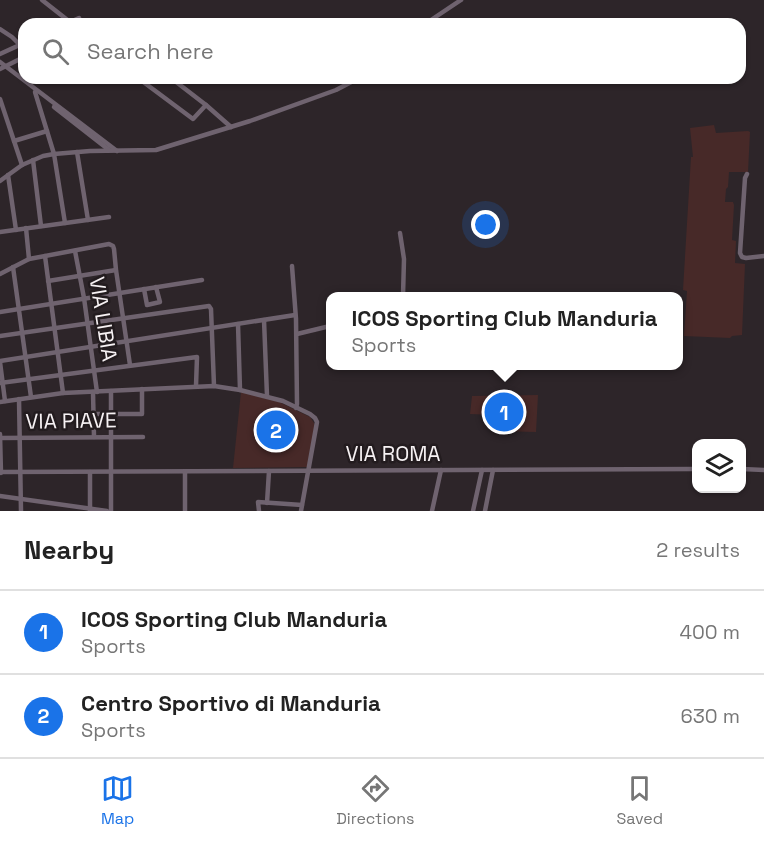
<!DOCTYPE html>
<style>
body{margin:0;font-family:"Space Grotesk",sans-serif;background:#f6f6f6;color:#222}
.controls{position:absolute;right:18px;bottom:18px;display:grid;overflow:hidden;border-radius:12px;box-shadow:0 2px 4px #0004}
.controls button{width:54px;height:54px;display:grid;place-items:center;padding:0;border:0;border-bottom:2px solid #e0e0e0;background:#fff;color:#222;font:30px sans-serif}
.you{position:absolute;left:486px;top:225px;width:21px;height:21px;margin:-15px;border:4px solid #fff;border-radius:50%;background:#1a73e8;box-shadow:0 0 0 9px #1a73e833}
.badge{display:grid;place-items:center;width:39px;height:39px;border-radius:50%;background:#1a73e8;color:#fff;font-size:20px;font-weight:700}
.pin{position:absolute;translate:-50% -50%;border:3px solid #fff;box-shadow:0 2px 6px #0006}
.popup{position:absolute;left:326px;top:292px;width:357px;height:78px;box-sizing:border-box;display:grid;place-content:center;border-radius:12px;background:#fff;filter:drop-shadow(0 2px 4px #0005);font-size:20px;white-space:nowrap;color:#767676}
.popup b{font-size:22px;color:#222}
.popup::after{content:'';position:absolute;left:50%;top:100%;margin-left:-12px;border:12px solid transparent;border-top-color:#fff}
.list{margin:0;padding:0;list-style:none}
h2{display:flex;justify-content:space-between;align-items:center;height:78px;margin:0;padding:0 24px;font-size:26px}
h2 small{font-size:20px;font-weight:400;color:#767676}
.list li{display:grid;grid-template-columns:39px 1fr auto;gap:18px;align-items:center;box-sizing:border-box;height:84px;padding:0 24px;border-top:2px solid #e0e0e0}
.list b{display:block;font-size:22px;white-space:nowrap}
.list p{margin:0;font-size:20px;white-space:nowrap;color:#767676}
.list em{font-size:20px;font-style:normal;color:#767676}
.icon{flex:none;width:33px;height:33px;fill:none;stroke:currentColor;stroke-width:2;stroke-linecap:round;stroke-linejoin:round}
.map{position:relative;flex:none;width:764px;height:511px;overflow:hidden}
.search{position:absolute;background:#fff;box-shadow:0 2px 4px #0004;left:18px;right:18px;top:18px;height:66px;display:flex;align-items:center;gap:15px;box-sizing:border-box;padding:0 21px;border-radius:18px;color:#767676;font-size:22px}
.sheet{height:246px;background:#fff}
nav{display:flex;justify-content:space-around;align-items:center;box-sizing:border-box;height:84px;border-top:2px solid #e0e0e0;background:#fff;font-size:16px;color:#767676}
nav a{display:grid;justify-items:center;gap:3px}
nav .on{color:#1a73e8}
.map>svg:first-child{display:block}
.green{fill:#472928}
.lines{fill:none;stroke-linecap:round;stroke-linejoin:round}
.minor{stroke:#6f636f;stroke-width:4.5}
.labels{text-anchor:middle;stroke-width:5;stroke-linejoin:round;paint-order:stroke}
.street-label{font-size:21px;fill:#f7f2f4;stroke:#231c1f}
</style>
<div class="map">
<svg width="764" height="511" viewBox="0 0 764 511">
<rect width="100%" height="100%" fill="#2d2529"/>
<g class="green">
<polygon points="714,125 716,133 748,131 750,132 748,172 729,172 728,187 726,189 725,202 733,202 734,205 732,240 736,241 735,263 745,264 742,335 732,336 730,338 684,336 687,291 683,290 691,157 693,157 690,128"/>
<polygon points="241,392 279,402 310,417 314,423 315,428 308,467 233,468"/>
<polygon points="538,395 536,432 494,431 494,415 470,414 472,396"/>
</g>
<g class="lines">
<g class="minor">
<polyline points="42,0 70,22"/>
<polyline points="66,24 79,18 81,24"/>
<polyline points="425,24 461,0"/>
<polyline points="0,29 12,37 20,45"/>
<polyline points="0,54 24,43"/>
<polyline points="0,62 117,151"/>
<polyline points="0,69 24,57"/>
<polyline points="138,78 193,119 206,105 231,127"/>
<polyline points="171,78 206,105"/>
<polyline points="35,92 54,154 65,223"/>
<polyline points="0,99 22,165"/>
<polyline points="54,107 109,150"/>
<polyline points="14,141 47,131"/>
<polyline points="77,152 88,220"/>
<polyline points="33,160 41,226"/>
<polyline points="747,174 745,178 740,253 742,257 746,258 764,256"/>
<polyline points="8,175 16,230"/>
<polyline points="0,181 22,165 43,156 54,154 90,151 156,150 250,121 336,90 359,78"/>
<polyline points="26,228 29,259"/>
<polyline points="0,232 109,217"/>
<polyline points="400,233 404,259 403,296"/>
<polyline points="75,251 84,298 97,392"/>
<polyline points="45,256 63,393"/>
<polyline points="292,266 296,319 297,404 296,408"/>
<polyline points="13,267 31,397"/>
<polyline points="0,274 29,259 109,244 113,246 114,249 116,270 130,365"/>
<polyline points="48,281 116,270"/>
<polyline points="144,289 147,305 160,302 156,287"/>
<polyline points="0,312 202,280"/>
<polyline points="264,320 267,396"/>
<polyline points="238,324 240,390"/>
<polyline points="297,334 330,326"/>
<polyline points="0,336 209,306 211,309 214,386"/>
<polyline points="0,361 295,315"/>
<polyline points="0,362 5,401"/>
<polyline points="0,383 197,357 196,386"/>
<polyline points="111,391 111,511"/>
<polyline points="93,392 94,437"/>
<polyline points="19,399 21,511"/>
<polyline points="0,402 63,393 214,386 240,390 283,401 310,414 315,418 317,422 301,511"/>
<polyline points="94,414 142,414 142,389"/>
<polyline points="0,434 1,473"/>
<polyline points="0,438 143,437"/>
<polyline points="742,469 764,470"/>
<polyline points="0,472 696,469"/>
<polyline points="185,472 185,511"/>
<polyline points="0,496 107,511"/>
<polyline points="267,503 269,471"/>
<polyline points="90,511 90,472"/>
<polyline points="259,511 258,502 302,505"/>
<polyline points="432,511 441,470"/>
<polyline points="473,511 482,470"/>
<polyline points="485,511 493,470"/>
</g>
</g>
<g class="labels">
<g class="street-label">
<text transform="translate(103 319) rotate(81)" y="7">VIA LIBIA</text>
<text transform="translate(71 421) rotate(-1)" y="7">VIA PIAVE</text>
<text x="393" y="461">VIA ROMA</text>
</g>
</g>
</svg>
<div class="controls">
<button><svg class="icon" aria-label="layers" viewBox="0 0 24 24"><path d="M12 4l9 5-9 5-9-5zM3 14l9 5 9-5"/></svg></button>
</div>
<div class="you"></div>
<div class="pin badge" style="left:504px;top:412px">1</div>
<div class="popup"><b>ICOS Sporting Club Manduria</b>Sports</div>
<div class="pin badge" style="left:276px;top:430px">2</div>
<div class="search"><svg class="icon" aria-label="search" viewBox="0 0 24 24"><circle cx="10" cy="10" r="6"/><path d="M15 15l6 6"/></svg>Search here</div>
</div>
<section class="sheet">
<h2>Nearby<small>2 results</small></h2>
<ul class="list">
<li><span class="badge">1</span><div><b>ICOS Sporting Club Manduria</b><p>Sports</p></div><em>400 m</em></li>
<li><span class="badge">2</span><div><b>Centro Sportivo di Manduria</b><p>Sports</p></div><em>630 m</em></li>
</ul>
</section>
<nav>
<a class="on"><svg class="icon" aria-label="map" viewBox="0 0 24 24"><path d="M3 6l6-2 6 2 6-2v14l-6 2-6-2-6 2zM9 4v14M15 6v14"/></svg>Map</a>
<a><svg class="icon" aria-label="directions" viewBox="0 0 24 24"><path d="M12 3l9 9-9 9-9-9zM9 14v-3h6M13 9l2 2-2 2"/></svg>Directions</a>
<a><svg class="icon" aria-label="saved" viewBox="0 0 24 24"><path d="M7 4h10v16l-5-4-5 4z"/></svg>Saved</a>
</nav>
